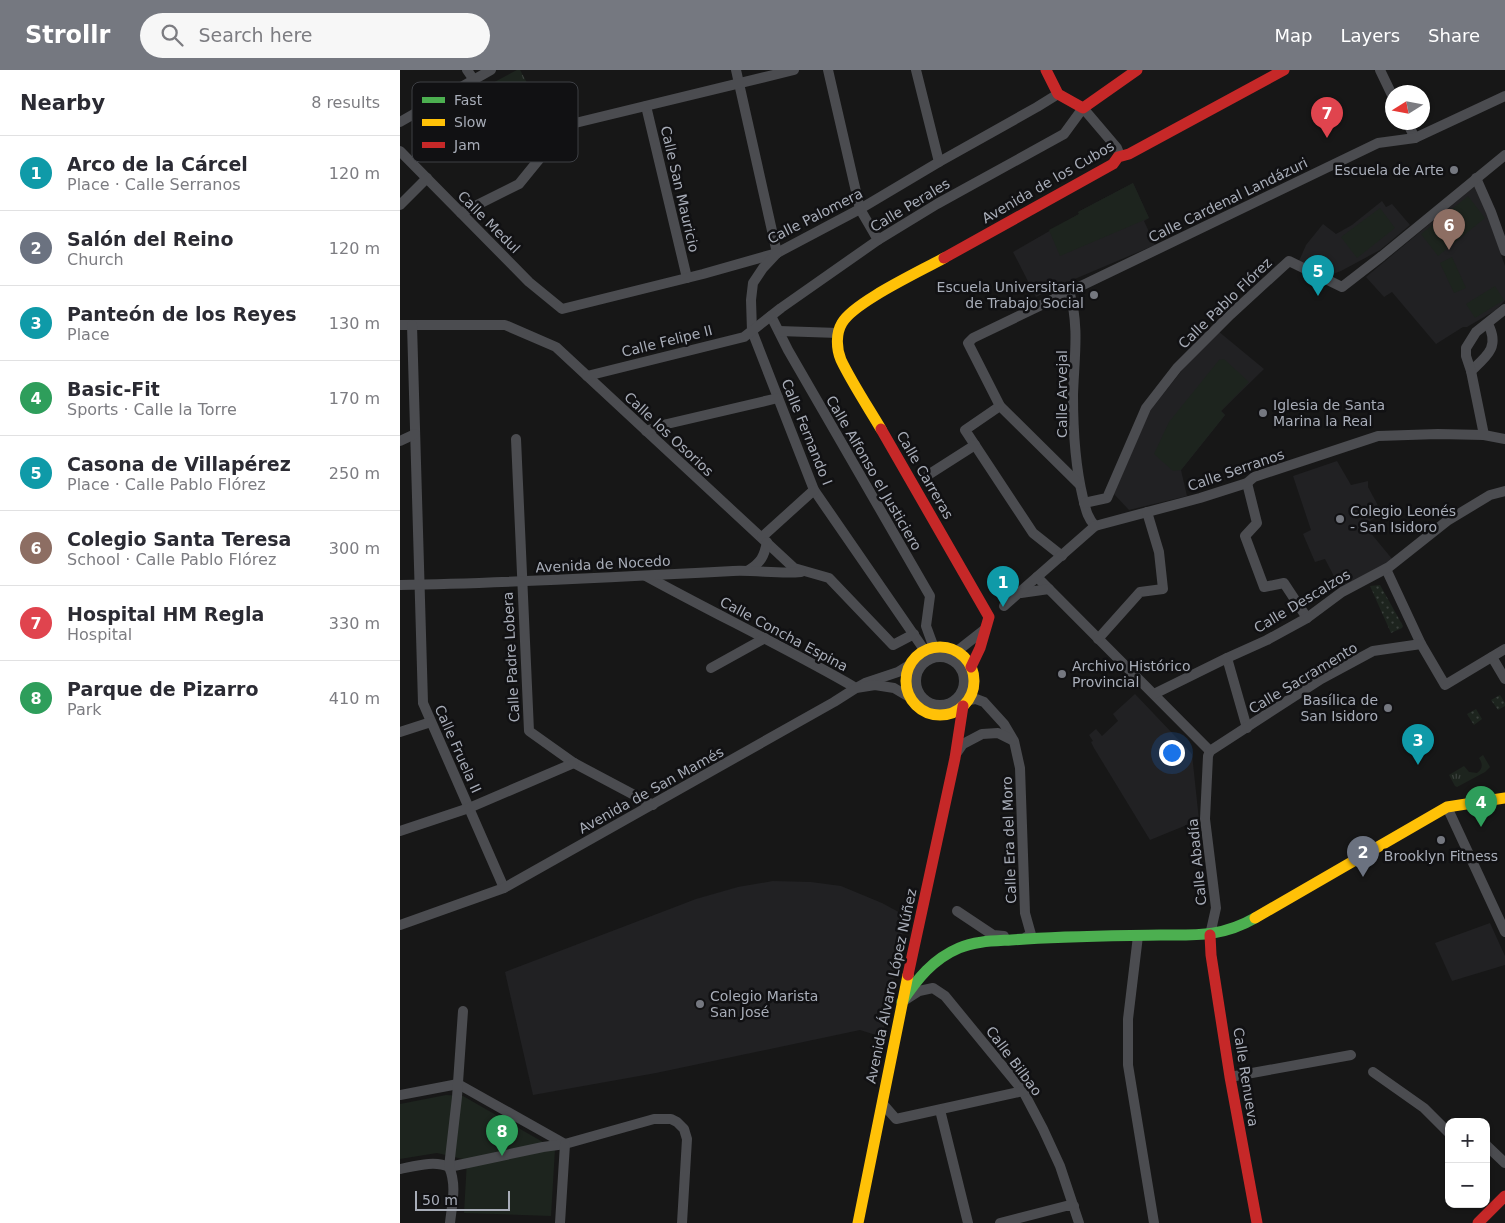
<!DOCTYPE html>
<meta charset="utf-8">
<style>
body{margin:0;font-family:"DejaVu Sans",sans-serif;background:#f7f7f7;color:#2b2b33}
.controls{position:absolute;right:15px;bottom:15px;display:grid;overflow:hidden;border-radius:10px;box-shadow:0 1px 4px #0004}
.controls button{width:45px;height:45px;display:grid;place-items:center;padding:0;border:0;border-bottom:1px solid #e1e1e2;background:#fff;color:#2b2b33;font:25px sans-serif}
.compass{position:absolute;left:985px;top:15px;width:45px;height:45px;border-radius:50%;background:#fff;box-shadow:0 1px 4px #0004;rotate:259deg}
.scale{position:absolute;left:15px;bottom:12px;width:95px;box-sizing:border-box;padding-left:5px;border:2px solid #a8adb8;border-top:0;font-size:14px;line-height:18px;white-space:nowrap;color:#a8adb8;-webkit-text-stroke:4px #111113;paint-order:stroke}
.you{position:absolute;left:771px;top:682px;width:18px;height:18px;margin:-12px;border:4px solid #fff;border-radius:50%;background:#1a73e8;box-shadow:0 0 0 8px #1a73e833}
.badge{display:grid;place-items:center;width:32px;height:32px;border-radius:50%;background:#757880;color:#fff;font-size:16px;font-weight:700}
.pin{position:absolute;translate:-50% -41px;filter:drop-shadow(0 1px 2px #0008)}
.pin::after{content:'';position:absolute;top:26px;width:18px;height:15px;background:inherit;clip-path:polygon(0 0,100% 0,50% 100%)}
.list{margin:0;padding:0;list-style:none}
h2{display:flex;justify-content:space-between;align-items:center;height:65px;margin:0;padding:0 20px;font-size:21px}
h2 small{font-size:16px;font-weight:400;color:#7c7c81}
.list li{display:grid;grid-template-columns:32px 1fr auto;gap:15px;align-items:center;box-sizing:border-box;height:75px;padding:0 20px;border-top:1px solid #e1e1e2}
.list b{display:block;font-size:19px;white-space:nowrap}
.list p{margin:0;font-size:16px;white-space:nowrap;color:#7c7c81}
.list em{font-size:16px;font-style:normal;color:#7c7c81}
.icon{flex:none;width:28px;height:28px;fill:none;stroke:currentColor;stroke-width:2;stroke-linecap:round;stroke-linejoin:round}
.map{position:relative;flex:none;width:1105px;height:1153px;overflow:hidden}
header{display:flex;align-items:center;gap:30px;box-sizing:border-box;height:70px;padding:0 25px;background:#757880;color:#fff}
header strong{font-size:24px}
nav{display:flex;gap:28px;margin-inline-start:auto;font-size:18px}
.search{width:350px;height:45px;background:#f7f7f7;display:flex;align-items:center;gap:12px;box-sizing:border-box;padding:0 18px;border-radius:28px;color:#7c7c81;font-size:19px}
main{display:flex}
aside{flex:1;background:#fff}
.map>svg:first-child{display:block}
.built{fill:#212123}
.grass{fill:url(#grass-tufts)}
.park{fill:#1d241e}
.garden{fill:url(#garden-dots)}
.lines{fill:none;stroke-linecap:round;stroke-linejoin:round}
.street{stroke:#4b4c50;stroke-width:10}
.fast{stroke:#4caf50;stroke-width:11}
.slow{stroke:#ffc107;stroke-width:11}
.jam{stroke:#c62828;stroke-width:11}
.poi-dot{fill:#757880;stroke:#111113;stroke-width:2}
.labels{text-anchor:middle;stroke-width:5;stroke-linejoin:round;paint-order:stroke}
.poi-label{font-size:14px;fill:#a8adb8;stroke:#111113;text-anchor:start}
.street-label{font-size:14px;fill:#a8adb8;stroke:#111113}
.key{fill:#111113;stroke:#3e4045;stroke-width:1}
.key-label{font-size:14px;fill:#a8adb8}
</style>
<header>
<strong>Strollr</strong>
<div class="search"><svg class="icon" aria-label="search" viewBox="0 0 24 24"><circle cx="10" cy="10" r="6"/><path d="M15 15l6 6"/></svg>Search here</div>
<nav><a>Map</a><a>Layers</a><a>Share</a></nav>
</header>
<main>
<aside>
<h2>Nearby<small>8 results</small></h2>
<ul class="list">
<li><span class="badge" style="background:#0f9aa8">1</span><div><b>Arco de la Cárcel</b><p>Place · Calle Serranos</p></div><em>120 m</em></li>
<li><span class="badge" style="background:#6b7280">2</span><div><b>Salón del Reino</b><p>Church</p></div><em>120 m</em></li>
<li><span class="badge" style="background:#0f9aa8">3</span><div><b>Panteón de los Reyes</b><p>Place</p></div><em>130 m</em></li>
<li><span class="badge" style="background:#2e9e5b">4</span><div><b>Basic-Fit</b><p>Sports · Calle la Torre</p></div><em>170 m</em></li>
<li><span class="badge" style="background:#0f9aa8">5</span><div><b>Casona de Villapérez</b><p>Place · Calle Pablo Flórez</p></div><em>250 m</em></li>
<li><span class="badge" style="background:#8d6e63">6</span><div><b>Colegio Santa Teresa</b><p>School · Calle Pablo Flórez</p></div><em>300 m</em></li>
<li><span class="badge" style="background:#e0444e">7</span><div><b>Hospital HM Regla</b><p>Hospital</p></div><em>330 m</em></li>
<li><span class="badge" style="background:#2e9e5b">8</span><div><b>Parque de Pizarro</b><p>Park</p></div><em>410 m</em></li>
</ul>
</aside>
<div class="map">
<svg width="1105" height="1153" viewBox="0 0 1105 1153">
<defs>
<pattern id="grass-tufts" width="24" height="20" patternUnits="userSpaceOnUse" patternTransform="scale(1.25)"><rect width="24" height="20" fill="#1d241e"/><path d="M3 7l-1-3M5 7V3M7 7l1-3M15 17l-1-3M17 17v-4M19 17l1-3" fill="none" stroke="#3b413d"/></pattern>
<pattern id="garden-dots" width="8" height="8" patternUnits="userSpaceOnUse" patternTransform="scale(1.25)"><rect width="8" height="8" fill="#1d241e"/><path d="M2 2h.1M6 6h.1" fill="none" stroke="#3b413d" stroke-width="1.8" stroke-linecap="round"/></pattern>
</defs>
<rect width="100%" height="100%" fill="#171717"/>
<g class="built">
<polygon points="733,113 749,148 744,151 755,175 670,211 636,227 613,182 679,144 678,142"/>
<polygon points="1075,116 1087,144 1105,196 1105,230 1096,240 1067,257 1063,257 1036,274 992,222 984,227 966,207"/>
<polygon points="982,131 986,137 992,134 1010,155 980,180 941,201 933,204 899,191 906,175 923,154 936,164 952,155"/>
<polygon points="818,261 864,299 821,341 825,345 781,400 787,426 729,440 714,424 749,342 783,299"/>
<polygon points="937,391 951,415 968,411 968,417 982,443 964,455 993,490 940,518 925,489 915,492 903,464 911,460 893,406"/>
<polygon points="735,624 792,684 799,750 750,770 694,678 691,672 693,671 689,665 696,659 702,666 718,651 713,644"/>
<polygon points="373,811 411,812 441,816 482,833 506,846 482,967 460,960 256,1003 133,1025 105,902 296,829 338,817"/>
<polygon points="1090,853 1105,886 1105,895 1052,911 1035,873"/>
</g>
<g class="grass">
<polygon points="117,0 120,0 149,53 115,92 78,21"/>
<path d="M1083 685 1090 697 1085 702 1057 717 1055 716 1049 705 1064 696 1069 702 1077 703C1083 699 1083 694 1079 688Z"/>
</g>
<g class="park">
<polygon points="733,113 749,148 660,186 649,160 679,144 678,142"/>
<polygon points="1068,126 1085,148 1038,186 1021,164"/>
<polygon points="980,138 995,158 957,188 941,167"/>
<polygon points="1052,187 1066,218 1054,223 1040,193"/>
<polygon points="1095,216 1104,230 1075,248 1066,234"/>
<polygon points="824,289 849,312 821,341 825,345 781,400 773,401 754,384 769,352 819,290"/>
<polygon points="46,1025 63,1026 155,1079 151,1146 64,1143 67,1090 37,1083 0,1089 0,1034"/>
</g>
<g class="garden">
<polygon points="980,515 1003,556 1002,558 991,563 970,516"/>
<polygon points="1100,625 1105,633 1105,636 1098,640 1091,630"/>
<polygon points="1076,639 1082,649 1074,655 1067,644"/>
</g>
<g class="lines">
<g class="street">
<polyline points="67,0 74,10"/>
<polyline points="336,0 377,183"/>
<polyline points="428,0 460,139 478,170"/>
<polyline points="516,0 539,92"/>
<polyline points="980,0 992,25"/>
<polyline points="246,36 287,208"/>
<polyline points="0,52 91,0"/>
<polyline points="1007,52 1015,68"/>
<polyline points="0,81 129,212 162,239 303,204 377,183 460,139 539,92 637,37 658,24"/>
<polyline points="1076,108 1091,142 1105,181"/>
<polyline points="0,135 27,108"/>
<polyline points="61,143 119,114 167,55 394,0"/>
<polyline points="377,183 363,198 353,213 351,230 352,261 414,420 525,581"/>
<path d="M669 221C680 255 674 290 673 325 673 359 675 395 683 428 686 440 687 447 695 456"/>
<polyline points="371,246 388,280 530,526 526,556 534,578"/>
<polyline points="0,255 105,255 156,277 394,498 429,508 493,575 514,564"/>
<polyline points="12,255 23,633 104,818"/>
<polyline points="379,261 438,263"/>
<path d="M1071 301C1087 286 1100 277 1088 254"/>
<polyline points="187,306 344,267 381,238 478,170 537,134 664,64 683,38 717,78 719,83 718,87"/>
<polyline points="600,336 565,360 633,463 662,486"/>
<polyline points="246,361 267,354 378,328"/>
<polyline points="1084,365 1071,301 1066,286 1066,278 1076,262 1105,239"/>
<polyline points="116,369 129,661 174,693 253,735"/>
<polyline points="0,371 15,364"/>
<polyline points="528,405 575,375"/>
<polyline points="847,413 857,453 845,466 864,517 884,513 907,548"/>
<polyline points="679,414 600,336 568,273 573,268 978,73 1015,68 1105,26"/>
<polyline points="684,433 707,428 746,338 777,298 830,245 889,191 942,217 982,186 1105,85"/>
<polyline points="362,467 414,420"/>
<polyline points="986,499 1021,574"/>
<path d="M349 500C361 492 364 487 367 472"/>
<path d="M246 506C315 544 387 578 456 618L465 613 498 602 511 594"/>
<polyline points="637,507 810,681"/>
<path d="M0 515C111 513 222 507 333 501 356 500 379 504 401 502"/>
<polyline points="621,523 649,519"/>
<polyline points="604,536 695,456 800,428 847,413 854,407 978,366 1038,364 1084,365 1105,369"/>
<polyline points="698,569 740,522 763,519 759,482 747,442"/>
<polyline points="556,582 584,560"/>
<circle cx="540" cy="611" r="24"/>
<polyline points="1092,587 1105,609"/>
<polyline points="827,588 847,658"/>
<polyline points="311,598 365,568"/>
<polyline points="754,624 827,588 867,570 907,548 942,522 989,497 1047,451 1090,425 1105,421"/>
<polyline points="569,630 576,629 584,632 604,654 614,671 620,698 625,843 632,868 626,867"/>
<polyline points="0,662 31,652"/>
<polyline points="556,684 563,674 582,664 598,663 612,670"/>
<polyline points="1047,737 1105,862"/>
<polyline points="0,761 69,738 174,693"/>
<polyline points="557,841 593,865 604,866"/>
<polyline points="0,855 104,818 434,632 456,618 475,615 494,618 511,628"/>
<polyline points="810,865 816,838 805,749 808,686 810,681 921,609 973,581 1021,574 1045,615 1105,579"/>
<polyline points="738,866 728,949 728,995 754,1153"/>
<polyline points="505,930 519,921 533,918 545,926 623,1021 643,1059 660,1096 679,1153"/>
<polyline points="973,1002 1024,1038 1049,1063"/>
<polyline points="830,1007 951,985"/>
<polyline points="58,1014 165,1074"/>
<polyline points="0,1025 58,1014"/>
<polyline points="482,1033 496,1049 623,1021"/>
<polyline points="540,1040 568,1153"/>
<polyline points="1086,1075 1105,1093"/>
<path d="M0 1099C15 1096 35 1090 49 1097L143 1077 165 1074 254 1049H271L277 1052 284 1059 287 1069 282 1153"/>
<path d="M50 1153C52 1134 57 1115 49 1097L57 1027 63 941"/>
<polyline points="160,1153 165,1074"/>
<polyline points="600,1153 666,1136 674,1136"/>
</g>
<path class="fast" d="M502 932C517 909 533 889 559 878 575 871 594 871 611 870 661 866 710 866 760 865 796 865 822 867 855 848"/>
<g class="slow">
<path d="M481 359C468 337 452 313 441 290 436 278 436 263 442 253 454 232 521 201 544 188"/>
<circle cx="540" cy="611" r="34"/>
<polyline points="855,848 1047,737 1105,728"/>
<polyline points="458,1153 508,905"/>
</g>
<g class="jam">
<polyline points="646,0 658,24 683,38 737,0"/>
<polyline points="544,188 713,94 718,87 729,84 884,0"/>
<polyline points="481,359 589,547 580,578 571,597"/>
<polyline points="810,865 811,885 830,1007 857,1153"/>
<polyline points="508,905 555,688 563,636"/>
<polyline points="1078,1153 1105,1126"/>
</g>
</g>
<g class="poi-dot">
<circle cx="1054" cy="100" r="5"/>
<circle cx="694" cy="225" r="5"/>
<circle cx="863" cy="343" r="5"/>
<circle cx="940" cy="449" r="5"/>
<circle cx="662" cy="604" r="5"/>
<circle cx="988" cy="638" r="5"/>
<circle cx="1041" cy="770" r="5"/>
<circle cx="300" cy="934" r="5"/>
</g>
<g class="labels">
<g class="poi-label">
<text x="1044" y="105" text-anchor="end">Escuela de Arte</text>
<text x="684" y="222" text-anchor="end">Escuela Universitaria<tspan x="684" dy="16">de Trabajo Social</tspan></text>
<text x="873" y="340">Iglesia de Santa<tspan x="873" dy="16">Marina la Real</tspan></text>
<text x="950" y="446">Colegio Leonés<tspan x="950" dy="16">- San Isidoro</tspan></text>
<text x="672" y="601">Archivo Histórico<tspan x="672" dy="16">Provincial</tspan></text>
<text x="978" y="635" text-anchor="end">Basílica de<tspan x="978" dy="16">San Isidoro</tspan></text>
<text x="1041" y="791" text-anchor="middle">Brooklyn Fitness</text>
<text x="310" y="931">Colegio Marista<tspan x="310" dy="16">San José</tspan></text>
</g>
<g class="street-label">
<text transform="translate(648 112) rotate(-30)" y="5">Avenida de los Cubos</text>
<text transform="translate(280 119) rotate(77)" y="5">Calle San Mauricio</text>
<text transform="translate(828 130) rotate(-26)" y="5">Calle Cardenal Landázuri</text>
<text transform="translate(510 135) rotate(-31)" y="5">Calle Perales</text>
<text transform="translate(415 146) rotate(-27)" y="5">Calle Palomera</text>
<text transform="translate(89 152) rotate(45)" y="5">Calle Medul</text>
<text transform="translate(825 233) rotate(-44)" y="5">Calle Pablo Flórez</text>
<text transform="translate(267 271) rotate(-14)" y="5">Calle Felipe II</text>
<text transform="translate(662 324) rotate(-90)" y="5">Calle Arvejal</text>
<text transform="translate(407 362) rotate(68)" y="5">Calle Fernando I</text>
<text transform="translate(269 364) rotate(43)" y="5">Calle los Osorios</text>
<text transform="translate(836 400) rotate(-19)" y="5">Calle Serranos</text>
<text transform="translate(474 403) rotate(60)" y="5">Calle Alfonso el Justiciero</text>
<text transform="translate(525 405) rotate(60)" y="5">Calle Carreras</text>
<text transform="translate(203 494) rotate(-3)" y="5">Avenida de Nocedo</text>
<text transform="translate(902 531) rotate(-31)" y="5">Calle Descalzos</text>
<text transform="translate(384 564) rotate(28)" y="5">Calle Concha Espina</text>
<text transform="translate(111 587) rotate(-93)" y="5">Calle Padre Lobera</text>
<text transform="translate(903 608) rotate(-31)" y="5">Calle Sacramento</text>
<text transform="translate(58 679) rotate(66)" y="5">Calle Fruela II</text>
<text transform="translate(251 720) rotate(-29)" y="5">Avenida de San Mamés</text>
<text transform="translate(609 770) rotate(-92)" y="5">Calle Era del Moro</text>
<text transform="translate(797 792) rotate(-96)" y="5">Calle Abadía</text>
<text transform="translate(491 916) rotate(-78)" y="5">Avenida Álvaro López Núñez</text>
<text transform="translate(614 991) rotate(53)" y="5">Calle Bilbao</text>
<text transform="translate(846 1007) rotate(81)" y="5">Calle Renueva</text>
</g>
</g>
<rect x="12" y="12" width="166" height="80" rx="8" class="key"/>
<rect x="22" y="27" width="23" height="6" fill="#4caf50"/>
<rect x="22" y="49" width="23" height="7" fill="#ffc107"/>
<rect x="22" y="72" width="23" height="6" fill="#c62828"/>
<g class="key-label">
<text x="54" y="35">Fast</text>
<text x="54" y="57">Slow</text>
<text x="54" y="80">Jam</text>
</g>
</svg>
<div class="controls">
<button>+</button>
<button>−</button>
</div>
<svg class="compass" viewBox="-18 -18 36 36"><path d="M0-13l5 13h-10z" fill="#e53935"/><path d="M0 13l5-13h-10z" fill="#7c7c81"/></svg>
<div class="scale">50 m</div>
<div class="you"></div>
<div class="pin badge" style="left:603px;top:537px;background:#0f9aa8">1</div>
<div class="pin badge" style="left:963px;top:807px;background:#6b7280">2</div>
<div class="pin badge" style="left:1018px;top:695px;background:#0f9aa8">3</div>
<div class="pin badge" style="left:1081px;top:757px;background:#2e9e5b">4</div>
<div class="pin badge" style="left:918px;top:226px;background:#0f9aa8">5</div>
<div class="pin badge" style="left:1049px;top:180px;background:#8d6e63">6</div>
<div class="pin badge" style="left:927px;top:68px;background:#e0444e">7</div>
<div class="pin badge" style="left:102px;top:1086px;background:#2e9e5b">8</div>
</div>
</main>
